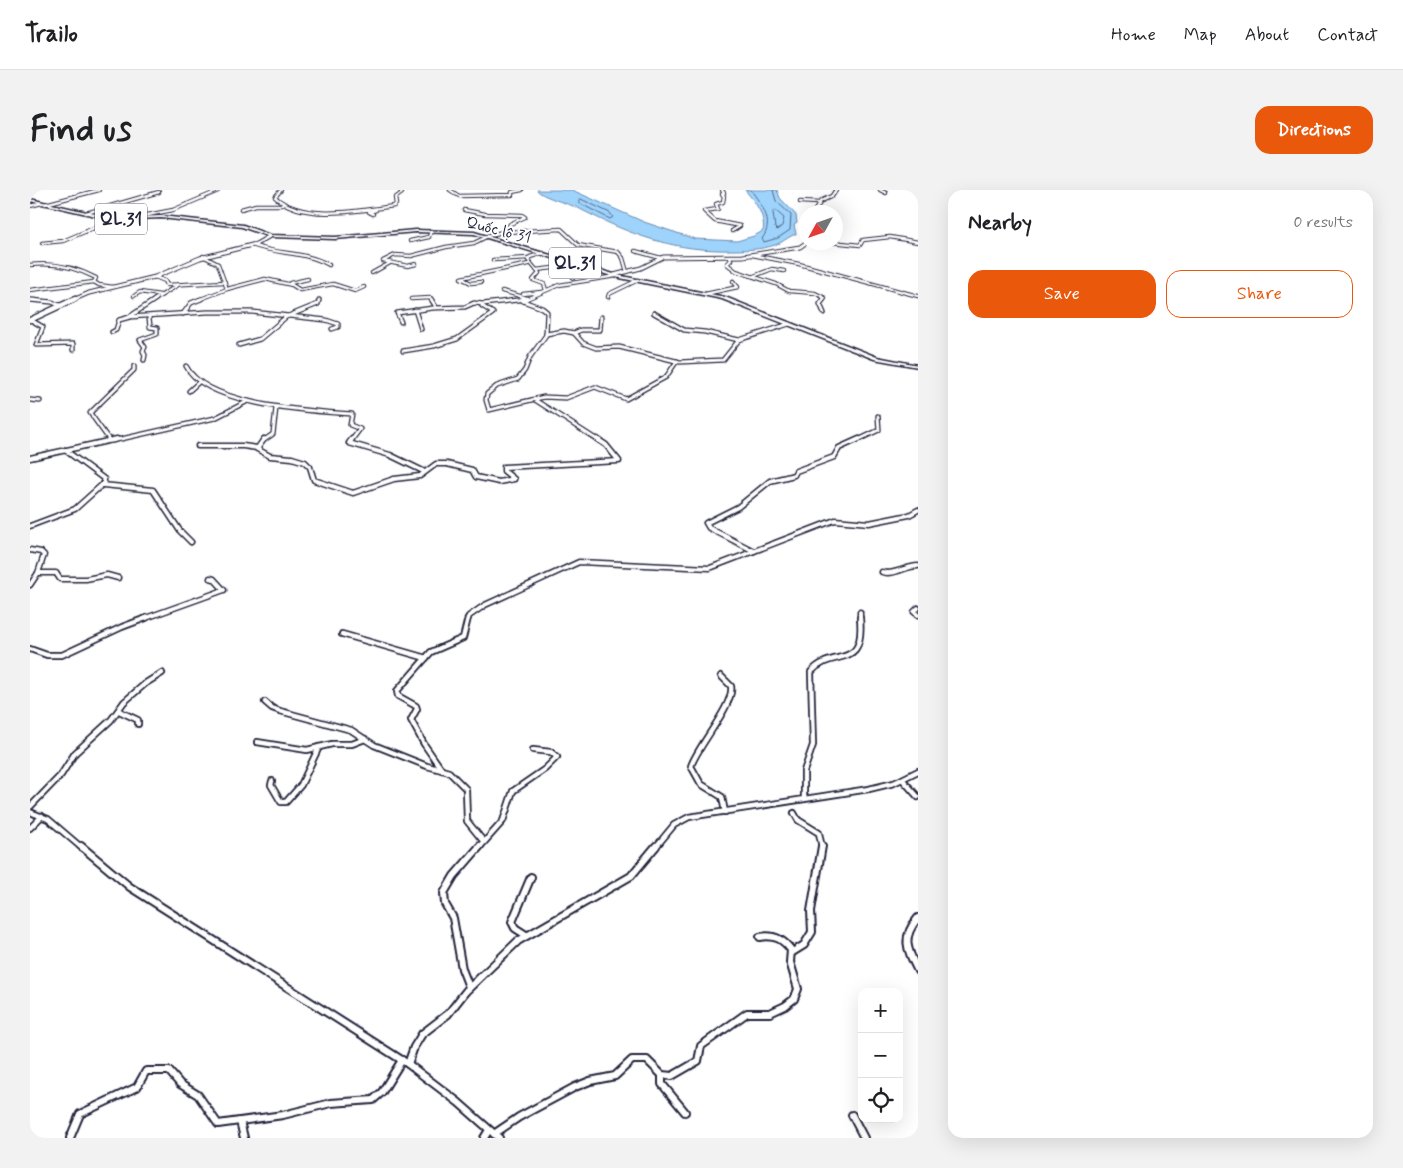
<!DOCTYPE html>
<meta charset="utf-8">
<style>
body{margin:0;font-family:Mynerve,sans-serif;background:#f2f2f2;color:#202124}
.controls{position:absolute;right:15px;bottom:15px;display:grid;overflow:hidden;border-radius:10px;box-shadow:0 5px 20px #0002}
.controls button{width:45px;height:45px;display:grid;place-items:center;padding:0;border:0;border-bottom:1px solid #e0e0e0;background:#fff;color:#202124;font:25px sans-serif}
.compass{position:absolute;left:768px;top:15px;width:45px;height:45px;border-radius:50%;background:#fff;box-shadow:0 5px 20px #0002;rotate:230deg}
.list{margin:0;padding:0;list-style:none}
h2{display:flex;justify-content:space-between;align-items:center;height:65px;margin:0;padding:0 20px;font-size:21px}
h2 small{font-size:16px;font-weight:400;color:#757577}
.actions{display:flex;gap:10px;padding:15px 20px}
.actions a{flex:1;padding:11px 0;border:1px solid #ea580c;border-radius:15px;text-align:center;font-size:18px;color:#ea580c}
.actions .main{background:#ea580c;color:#fff}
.icon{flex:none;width:28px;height:28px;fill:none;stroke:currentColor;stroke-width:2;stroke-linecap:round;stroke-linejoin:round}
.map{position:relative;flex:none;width:888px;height:948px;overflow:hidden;border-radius:15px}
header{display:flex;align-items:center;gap:30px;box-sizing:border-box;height:70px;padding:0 25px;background:#fff;border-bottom:1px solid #e0e0e0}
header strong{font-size:24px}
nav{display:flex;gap:28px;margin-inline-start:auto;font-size:18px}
.intro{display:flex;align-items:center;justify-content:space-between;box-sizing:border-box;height:120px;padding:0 30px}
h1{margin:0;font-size:35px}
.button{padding:12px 22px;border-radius:15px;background:#ea580c;color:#fff;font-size:18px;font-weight:700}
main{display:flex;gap:30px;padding:0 30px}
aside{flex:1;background:#fff;border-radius:15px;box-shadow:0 5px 20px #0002}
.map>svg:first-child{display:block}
.water{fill:#9ed3fc;stroke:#6c8caf}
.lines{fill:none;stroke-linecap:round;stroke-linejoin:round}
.shore{stroke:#546988;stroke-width:1}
.street-far4-casing{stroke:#22223b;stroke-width:4.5}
.street-far3-casing{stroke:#22223b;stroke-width:5.5}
.street-far2-casing{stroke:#22223b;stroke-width:7}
.street-far1-casing{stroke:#22223b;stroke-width:8}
.street-casing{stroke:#22223b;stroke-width:10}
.secondary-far1-casing{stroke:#22223b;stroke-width:5}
.secondary-casing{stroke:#22223b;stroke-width:7}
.highway-casing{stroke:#22223b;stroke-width:3}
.street-far4{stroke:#fff;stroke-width:2.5}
.street-far3{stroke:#fff;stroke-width:3}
.street-far2{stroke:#fff;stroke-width:4}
.street-far1{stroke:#fff;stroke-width:4.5}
.street{stroke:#fff;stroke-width:6}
.secondary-far1{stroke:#fff;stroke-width:3}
.secondary{stroke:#fff;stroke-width:4.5}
.highway{fill:#fff;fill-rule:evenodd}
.labels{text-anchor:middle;stroke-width:4;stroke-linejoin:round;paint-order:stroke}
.far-street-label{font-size:16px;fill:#22223b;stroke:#fff}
.shield{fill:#fff;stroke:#646476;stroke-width:1}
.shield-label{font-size:18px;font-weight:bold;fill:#22223b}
</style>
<header>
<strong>Trailo</strong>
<nav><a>Home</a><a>Map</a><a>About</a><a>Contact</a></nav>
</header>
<div class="intro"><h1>Find us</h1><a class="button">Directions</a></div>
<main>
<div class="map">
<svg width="888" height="948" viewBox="0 0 888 948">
<rect width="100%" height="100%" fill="#fff"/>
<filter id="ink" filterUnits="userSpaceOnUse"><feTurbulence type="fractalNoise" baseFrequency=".02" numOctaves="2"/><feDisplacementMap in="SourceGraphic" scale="10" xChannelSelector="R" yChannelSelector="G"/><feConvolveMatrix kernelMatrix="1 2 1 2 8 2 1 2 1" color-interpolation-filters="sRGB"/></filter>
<g filter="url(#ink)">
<path class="water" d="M507 0H542L614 32 665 49 707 51 724 46 733 41C736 25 724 11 715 0H747L750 8 766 25 767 33 764 35 766 44C760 46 755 50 750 53 737 59 719 60 705 60 645 62 600 45 548 18 539 14 510 6 507 0Z"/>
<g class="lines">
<g class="shore">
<path d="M721 0C732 16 745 31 732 49L734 52 748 48 760 40 761 25 746 11 743 0"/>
<polygon points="551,9 580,23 583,27 580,29 549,13"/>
<polygon points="745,20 754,28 752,36 747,40 745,38 743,22"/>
</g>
<g class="street-far4-casing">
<g id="street-far4">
<path d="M251 0 245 7C273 32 329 21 364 16L366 14 365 8 372 3 370 0"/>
<polyline points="420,0 429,6 482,5 482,2 492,0"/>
<polyline points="692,0 694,3 692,4 694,6 693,12 686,14 688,19 674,21 685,31 710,36 702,41"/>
<polyline points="850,0 856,3"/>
<polyline points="770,12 789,13"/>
<polyline points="15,14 69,0"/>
<polyline points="0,16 12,13"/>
<polyline points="211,19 226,15 252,15"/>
<polyline points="434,20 455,24 492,25 495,27 480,34 476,41 457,46"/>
<polyline points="56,23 129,2"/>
<polyline points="343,24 339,22 346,20"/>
<polyline points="102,28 143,20 188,1"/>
<polyline points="476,42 531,39 548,55 588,62 593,68 597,82"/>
<polyline points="380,51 399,47 401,41"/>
<polyline points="802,52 830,55 833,50 860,47 888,52"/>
<polyline points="12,53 33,51 85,29"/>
<path d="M222 55C247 65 275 61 299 75"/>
<polyline points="605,61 631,68"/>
<polyline points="513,63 500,67 498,70 509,83 503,90 514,94 516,100"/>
<polyline points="722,65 769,74 888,106"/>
<polyline points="700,67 701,70 697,74 706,81 746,94 759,101 785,103 795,108 793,110"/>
<polyline points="463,70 499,68"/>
<polyline points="386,74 378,76 353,71 365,65 381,66 416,57 444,53 458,46"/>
<path d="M0 75C24 72 45 77 66 88L64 92 69 95 83 97"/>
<polyline points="506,80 523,78"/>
<polyline points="342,83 360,73"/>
<polyline points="724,86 742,79 754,81"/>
<polyline points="125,87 135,91 137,95 195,92"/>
<polyline points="543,88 544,85 562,78"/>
<polyline points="451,92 441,93 431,88 499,74"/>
<polyline points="260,93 278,89"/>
<polyline points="197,99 235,89 262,95 270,100 303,94 325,101 334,97"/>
<polyline points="0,100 64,92"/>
<polyline points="472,101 497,108"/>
<polyline points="493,104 511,102"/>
<polyline points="675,104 708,97 703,91"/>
<polyline points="104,106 110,102 130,105"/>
<polyline points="578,107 579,104 608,90"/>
<polyline points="381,109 400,108 402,110"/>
<polyline points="0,110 5,110"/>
<polyline points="124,110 148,95"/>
<polyline points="168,110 197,99 188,74 173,66"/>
<polyline points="494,110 529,95 586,86"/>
</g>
</g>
<g class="street-far3-casing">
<g id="street-far3">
<polyline points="126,109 99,127 177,122 222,122 296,130 308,134 308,137 302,139"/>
<polyline points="401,109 406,117"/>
<polyline points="794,109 790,114 794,123"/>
<polyline points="0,110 22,112 32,116"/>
<polyline points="493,111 512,118 517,122 516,145 500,167 495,180 488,189 467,196 457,204 456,210 459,220 514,207 536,208 565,197 596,209 636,187 647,171"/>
<polyline points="385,120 391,139"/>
<polyline points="624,123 654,140 675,142 709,150"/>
<polyline points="153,124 161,113 171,109"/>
<polyline points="1,130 13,137 6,155 43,154 43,160"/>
<polyline points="371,132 367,123 403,118 435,117 444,113 453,114"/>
<polyline points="82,142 86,140 89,130 100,127"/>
<polyline points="544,143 551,140 570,140 571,127"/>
<polyline points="516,144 534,141 544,143 553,153 566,158 589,157 650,172 693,170 709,150 759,134"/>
<polyline points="209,155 230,149 256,127 288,114 289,110"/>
<polyline points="373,161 404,156 427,149 463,123 452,116 453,114 497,109"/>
<polyline points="114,170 115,165 113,161 115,157 110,150 127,144 127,138 120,137 119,127"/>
<path d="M156 176C176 216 281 221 322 224L320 235 330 239 321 251"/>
<polyline points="159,201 169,192"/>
<polyline points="0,210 10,211"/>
<polyline points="505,210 569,251"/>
<polyline points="80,251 60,223 104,180 104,176"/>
<polyline points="82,251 185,228 218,211"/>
<polyline points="233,251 243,244 246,218"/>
<polyline points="826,251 849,240 848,226"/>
</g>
</g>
<g class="street-far2-casing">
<g id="street-far2">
<polyline points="234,249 227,259 240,266 262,268 275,272 280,277 284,290 323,303 364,289 390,286 406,274 417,274 442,280 446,287 469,292 484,289 474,281 474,277 589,271 576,255 567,249"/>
<polyline points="322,249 319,253 360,265 393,281"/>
<polyline points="168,256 213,256 227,258"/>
<polyline points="0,268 87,249"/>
<polyline points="73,295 123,300 150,341 161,352"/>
<polyline points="0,336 45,319 74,293 74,289 35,260"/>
<polyline points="0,360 11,362 14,365 8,383 0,395"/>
<polyline points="724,361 679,338 676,333 708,317 740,291 764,285 766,281 804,267 809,258 829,249"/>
<path d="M852 382C863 386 876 376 888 376"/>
<polyline points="8,383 26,383 30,389 56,389 77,385 88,388"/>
<polyline points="888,418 884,422 888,425"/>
<polyline points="830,422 830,429"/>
<polyline points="113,429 194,400 184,389 180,388"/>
<polyline points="438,429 439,426 455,415 549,372 680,378 805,330 839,333 879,325 888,320"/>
</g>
</g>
<g class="street-far1-casing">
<g id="street-far1">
<polyline points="312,444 396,468"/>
<polyline points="0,459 17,465 32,465 92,437 116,428"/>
<path d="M691 486 701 496C705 514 668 555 661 576L671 594 692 607 695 622"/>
<polyline points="235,512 242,518 250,521 321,540 344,555 397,576 419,582 436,599 437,631 454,652"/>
<polyline points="89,521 108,530 108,534"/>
<polyline points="227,552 277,560 302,554 322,554 335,549"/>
<polyline points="412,580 394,554 381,530 387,519 386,516 368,506 367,501 401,462 433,448 438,428"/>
<polyline points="873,590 888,607"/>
<polyline points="242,591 241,595 251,612 256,612 271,595 289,557"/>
<path d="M774 609V581L783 555 781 482C803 457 835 482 830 428"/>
<polyline points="0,617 31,585 45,563 81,530 94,512 116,493 132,483"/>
<polyline points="0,622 18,629 52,658"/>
<polyline points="764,623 768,630 789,643 792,658"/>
<polyline points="0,638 12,626"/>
<polyline points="449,658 473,631 483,601 515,579 527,567 521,562 503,560"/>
<polyline points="625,658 644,635 659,627 839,599 864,593 888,581"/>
</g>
</g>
<g class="street-casing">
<g id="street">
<polyline points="51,656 100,697 378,874 428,912 469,948"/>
<path d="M888 728C871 748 877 759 888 781"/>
<polyline points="496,745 485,738 482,732 501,687"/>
<polyline points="761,763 774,755 782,742 781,721 792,656"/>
<polyline points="439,797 432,779 423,728 415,714 414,703 424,686 450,656"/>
<polyline points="378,874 384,857 392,844 418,824 436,801 488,751 601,686 626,656"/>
<polyline points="632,885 632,894 655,922"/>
<polyline points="822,925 834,948"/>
<polyline points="210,931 214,948"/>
<path d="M464 944 489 927 545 897 560 891 585 886 602 870H617L632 885 642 886 668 871 671 856 717 823H740L755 816 764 809 768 799 760 772 761 760C753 749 744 744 730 747"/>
<polyline points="40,948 50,924 107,897 116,881 139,881 150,894 168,905 188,934 253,925 301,913 343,910 352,902 372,870"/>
<polyline points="454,948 459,940"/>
</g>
</g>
<g class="secondary-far1-casing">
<g id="secondary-far1">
<polyline points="784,22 791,11 802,6 806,0"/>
<polyline points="584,85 611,78 633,67 713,66 770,57 777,52"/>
<polyline points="43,110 59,103 125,87 170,68 226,54 240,46"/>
</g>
</g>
<g class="secondary-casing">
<polyline id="secondary" points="0,130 45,109"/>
</g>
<g class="highway-casing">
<polygon id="highway" points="0,9 83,28 131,26 213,35 240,45 305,47 386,40 444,42 587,85 695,107 847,167 888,175 888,177 844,169 692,109 585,87 444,44 386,42 305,49 240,47 212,37 131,28 83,30 0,11"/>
</g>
<use href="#street-far4" class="street-far4"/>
<use href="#street-far3" class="street-far3"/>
<use href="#street-far2" class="street-far2"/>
<use href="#street-far1" class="street-far1"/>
<use href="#street" class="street"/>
<use href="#secondary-far1" class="secondary-far1"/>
<use href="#secondary" class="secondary"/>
<use href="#highway" class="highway"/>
</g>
</g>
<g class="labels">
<g class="far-street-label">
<text transform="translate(469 39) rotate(14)" y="6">Quốc lộ 31</text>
</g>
<g class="shield">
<rect x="65" y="13.5" width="52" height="31" rx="4"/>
<rect x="519" y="57.5" width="52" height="31" rx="4"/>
</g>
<g class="shield-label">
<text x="91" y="35">QL.31</text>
<text x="545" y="79">QL.31</text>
</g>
</g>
</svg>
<div class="controls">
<button>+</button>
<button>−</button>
<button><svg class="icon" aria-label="locate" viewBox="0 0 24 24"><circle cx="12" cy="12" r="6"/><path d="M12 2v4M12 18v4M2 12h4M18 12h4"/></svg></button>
</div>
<svg class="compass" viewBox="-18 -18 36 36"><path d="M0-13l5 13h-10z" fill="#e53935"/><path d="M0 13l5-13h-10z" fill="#757577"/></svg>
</div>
<aside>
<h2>Nearby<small>0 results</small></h2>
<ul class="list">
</ul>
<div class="actions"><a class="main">Save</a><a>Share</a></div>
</aside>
</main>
